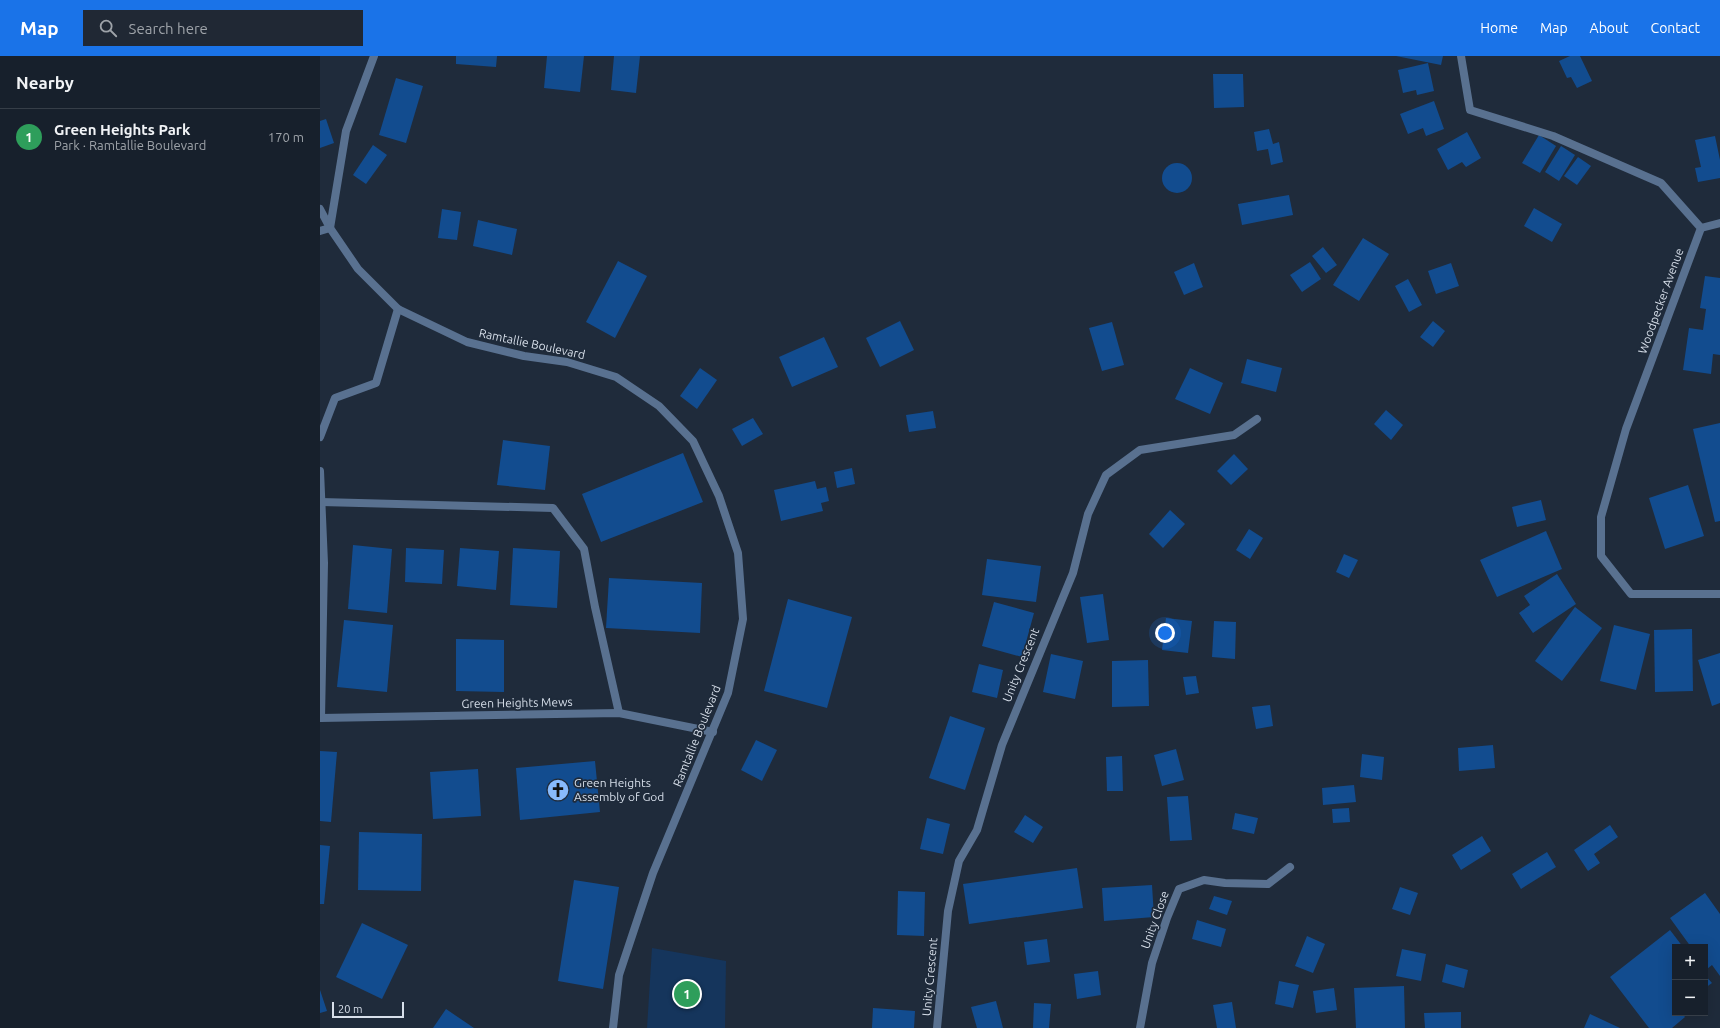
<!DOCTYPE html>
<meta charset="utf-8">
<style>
body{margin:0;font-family:Ubuntu,sans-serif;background:#202834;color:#f1f3f6}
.controls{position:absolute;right:12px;bottom:12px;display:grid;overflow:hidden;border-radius:0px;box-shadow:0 4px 16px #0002}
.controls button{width:36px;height:36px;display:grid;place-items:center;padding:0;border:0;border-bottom:1px solid #363e48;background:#17202c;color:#f1f3f6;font:20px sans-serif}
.scale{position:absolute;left:12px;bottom:10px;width:72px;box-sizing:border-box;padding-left:4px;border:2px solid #d7dfea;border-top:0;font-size:11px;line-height:14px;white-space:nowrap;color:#d7dfea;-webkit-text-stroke:3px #1f2b3b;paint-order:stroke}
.you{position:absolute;left:845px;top:577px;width:14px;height:14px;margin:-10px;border:3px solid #fff;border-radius:50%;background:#1a73e8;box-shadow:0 0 0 6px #1a73e833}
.badge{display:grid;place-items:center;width:26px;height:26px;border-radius:50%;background:#1a73e8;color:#fff;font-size:13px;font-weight:700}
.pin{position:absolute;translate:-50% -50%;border:2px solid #fff;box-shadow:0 1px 4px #0006}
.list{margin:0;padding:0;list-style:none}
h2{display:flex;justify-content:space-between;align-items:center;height:52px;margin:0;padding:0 16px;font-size:17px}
h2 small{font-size:13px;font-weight:400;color:#9ea3a9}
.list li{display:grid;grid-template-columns:26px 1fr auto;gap:12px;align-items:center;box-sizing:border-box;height:56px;padding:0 16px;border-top:1px solid #363e48}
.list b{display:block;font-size:15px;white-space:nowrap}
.list p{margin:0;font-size:13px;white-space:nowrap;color:#9ea3a9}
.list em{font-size:13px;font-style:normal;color:#9ea3a9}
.icon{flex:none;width:22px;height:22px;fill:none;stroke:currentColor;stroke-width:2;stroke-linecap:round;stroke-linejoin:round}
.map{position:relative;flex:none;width:1400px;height:972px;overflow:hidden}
header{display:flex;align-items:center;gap:24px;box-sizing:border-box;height:56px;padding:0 20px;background:#1a73e8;color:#fff}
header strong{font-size:19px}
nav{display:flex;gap:22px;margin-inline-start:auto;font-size:14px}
.search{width:280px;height:36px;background:#202834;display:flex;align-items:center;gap:10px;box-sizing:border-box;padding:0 14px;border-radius:0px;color:#9ea3a9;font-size:15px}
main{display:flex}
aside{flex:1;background:#17202c}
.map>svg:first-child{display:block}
.green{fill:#15355c}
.building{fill:#124c8f}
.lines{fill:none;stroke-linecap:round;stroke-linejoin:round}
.street{stroke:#597190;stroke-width:8}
.labels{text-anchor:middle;stroke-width:3.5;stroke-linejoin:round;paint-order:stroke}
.street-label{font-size:12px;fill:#d7dfea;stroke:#1f2b3b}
.poi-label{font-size:12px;fill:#d7dfea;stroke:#1f2b3b;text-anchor:start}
</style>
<header>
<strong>Map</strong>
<div class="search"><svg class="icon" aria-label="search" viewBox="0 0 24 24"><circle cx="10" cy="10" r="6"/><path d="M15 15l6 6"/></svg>Search here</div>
<nav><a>Home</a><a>Map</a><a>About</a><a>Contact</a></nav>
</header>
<main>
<aside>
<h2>Nearby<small></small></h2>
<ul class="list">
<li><span class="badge" style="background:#2e9e5b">1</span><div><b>Green Heights Park</b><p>Park · Ramtallie Boulevard</p></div><em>170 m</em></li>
</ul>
</aside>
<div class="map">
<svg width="1400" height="972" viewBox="0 0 1400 972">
<rect width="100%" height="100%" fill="#1f2b3b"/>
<polygon class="green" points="332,892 406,905 405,972 327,972"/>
<g class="building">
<polygon points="136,0 177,0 176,11 136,8"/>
<polygon points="227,0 264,0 260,36 224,32"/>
<polygon points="294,0 320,0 316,37 291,34"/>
<polygon points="1076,0 1123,0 1121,9"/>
<polygon points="1250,0 1260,0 1272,25 1257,32 1251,21 1247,22 1239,5"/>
<polygon points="1108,7 1114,35 1097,39 1096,34 1083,37 1078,14"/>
<polygon points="893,18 923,18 924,51 894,52"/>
<polygon points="76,22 103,30 86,87 59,79"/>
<polygon points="1114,45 1124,73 1106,80 1103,72 1088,78 1080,58"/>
<polygon points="6,63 14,87 0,92 0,65"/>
<polygon points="949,73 953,88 959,86 963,106 951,109 948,93 937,95 934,76"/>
<polygon points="1147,76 1161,102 1146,111 1142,106 1128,114 1117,93"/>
<polygon points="1219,79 1236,90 1220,117 1202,107"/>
<polygon points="1395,80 1400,104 1400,122 1378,126 1375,112 1381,111 1375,84"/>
<polygon points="53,89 67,99 46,128 33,119"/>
<polygon points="1241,90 1255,99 1239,125 1225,116"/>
<polygon points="1258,101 1271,110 1257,129 1244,120"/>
<circle cx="857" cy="122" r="15"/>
<polygon points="969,139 973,159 922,169 918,148"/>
<polygon points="1214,152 1242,168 1232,186 1204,170"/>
<polygon points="122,153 141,156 137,184 118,182"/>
<polygon points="158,164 197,173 192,199 153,190"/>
<polygon points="1043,182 1069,198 1039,245 1013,229"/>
<polygon points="1003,191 1017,209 1006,217 992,200"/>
<polygon points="298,205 327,220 295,282 266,266"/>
<polygon points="990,206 1001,223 982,236 970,219"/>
<polygon points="874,207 883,231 864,239 854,216"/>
<polygon points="1131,207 1139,230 1116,238 1108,215"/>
<polygon points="1385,220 1400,222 1400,299 1393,298 1391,318 1363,314 1369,272 1383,274 1386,253 1380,252"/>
<polygon points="1088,223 1102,249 1089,256 1075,230"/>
<polygon points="580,265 594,294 560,311 546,282"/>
<polygon points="1113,265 1125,275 1113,291 1100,281"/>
<polygon points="792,266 804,309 782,315 769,272"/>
<polygon points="504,281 518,311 472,331 459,301"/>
<polygon points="927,303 962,312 956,336 921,327"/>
<polygon points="380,312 397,324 377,353 360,340"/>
<polygon points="870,312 903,327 890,358 855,343"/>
<polygon points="1066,354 1083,369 1071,384 1054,368"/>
<polygon points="613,355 616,372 589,376 586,359"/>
<polygon points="433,362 443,378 422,390 412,373"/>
<polygon points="1400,367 1400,465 1395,466 1373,373"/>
<polygon points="183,384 230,390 225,434 177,429"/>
<polygon points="363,397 383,446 281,486 262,438"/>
<polygon points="914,398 928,413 911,429 897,415"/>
<polygon points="532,412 535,428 517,432 514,416"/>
<polygon points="495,425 497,433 506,431 509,445 501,447 503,455 461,465 454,434"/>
<polygon points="1368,429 1384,480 1345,493 1329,442"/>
<polygon points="1221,444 1226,464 1197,471 1192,451"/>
<polygon points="850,454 865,468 843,492 829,478"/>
<polygon points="929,473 943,482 930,503 916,494"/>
<polygon points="1226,475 1242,513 1177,541 1160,504"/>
<polygon points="33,489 72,493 67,557 28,553"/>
<polygon points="86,492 124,494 122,528 85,526"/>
<polygon points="140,492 179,495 176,534 137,530"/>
<polygon points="193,492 240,495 237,552 190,549"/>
<polygon points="1024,498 1038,504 1029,522 1016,516"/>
<polygon points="667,503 721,510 716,546 662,539"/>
<polygon points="1237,518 1256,548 1213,577 1199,557 1210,549 1204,540"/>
<polygon points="289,522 382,527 380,577 286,572"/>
<polygon points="783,538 789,584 767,587 760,541"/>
<polygon points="468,543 532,561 507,652 444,635"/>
<polygon points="674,546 714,557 702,601 662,590"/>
<polygon points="1255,551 1282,572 1242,625 1215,605"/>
<polygon points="846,562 872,565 868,597 842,594"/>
<polygon points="24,564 73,569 67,636 17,631"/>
<polygon points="894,565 916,566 915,603 892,601"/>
<polygon points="1294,569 1330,578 1316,634 1280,625"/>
<polygon points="1372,573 1373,635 1335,636 1334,574"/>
<polygon points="136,583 184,584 184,636 136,635"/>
<polygon points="1400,597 1400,647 1392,650 1378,604"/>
<polygon points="731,598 763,605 755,643 723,636"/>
<polygon points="828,604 829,650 792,651 792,605"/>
<polygon points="659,608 683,614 677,642 652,636"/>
<polygon points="876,620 879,637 866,639 863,621"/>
<polygon points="950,649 953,670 936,673 932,651"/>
<polygon points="630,660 665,672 645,734 609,722"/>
<polygon points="436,684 457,694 442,725 421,714"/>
<polygon points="1173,689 1175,712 1139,715 1138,692"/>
<polygon points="856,693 864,724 842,730 834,699"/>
<polygon points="0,695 17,696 11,766 0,765"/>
<polygon points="1042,698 1064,701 1062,724 1040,721"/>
<polygon points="802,700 803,735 787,735 786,701"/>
<polygon points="275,705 280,756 200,764 196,712"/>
<polygon points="158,713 161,760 113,763 110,716"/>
<polygon points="1034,729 1036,746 1003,749 1002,732"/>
<polygon points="868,740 872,784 850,785 847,741"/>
<polygon points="1029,752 1030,766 1013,767 1012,753"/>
<polygon points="915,757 938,762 934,778 912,773"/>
<polygon points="705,759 723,771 713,787 694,776"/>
<polygon points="607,762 630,768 623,798 600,793"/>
<polygon points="1290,769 1298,781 1274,798 1280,807 1268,815 1254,794"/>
<polygon points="39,776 102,778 101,835 38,834"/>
<polygon points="1162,780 1171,795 1141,814 1132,799"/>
<polygon points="0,789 10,790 4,848 0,848"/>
<polygon points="1227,796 1236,811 1201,833 1192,818"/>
<polygon points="757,812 763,852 649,868 643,828"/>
<polygon points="254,824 299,831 283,933 238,925"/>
<polygon points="832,829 834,861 784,865 782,832"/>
<polygon points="1080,831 1098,837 1090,859 1072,853"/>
<polygon points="578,835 605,836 604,880 577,879"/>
<polygon points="1385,837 1400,858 1400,920 1392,909 1387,913 1385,910 1385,891 1371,891 1350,862"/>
<polygon points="894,840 912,845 907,859 889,853"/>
<polygon points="877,864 906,873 901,891 872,883"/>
<polygon points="42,867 88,889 62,943 16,921"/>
<polygon points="1350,874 1363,891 1355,891 1355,957 1362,957 1365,961 1352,972 1329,972 1290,921"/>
<polygon points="987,880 1005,888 993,917 975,910"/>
<polygon points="727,883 730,906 707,909 704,886"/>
<polygon points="1082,893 1106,898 1101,925 1076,920"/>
<polygon points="1126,908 1148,914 1144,932 1122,926"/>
<polygon points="778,915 781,939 757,943 754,918"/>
<polygon points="1385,919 1392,927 1385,932"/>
<polygon points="959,925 979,929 973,952 955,948"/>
<polygon points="1084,930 1085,972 1036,972 1034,932"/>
<polygon points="1014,932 1017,954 996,957 993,935"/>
<polygon points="0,934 7,955 0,957"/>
<polygon points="676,945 683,972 657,972 651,951"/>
<polygon points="912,946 916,972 897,972 893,949"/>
<polygon points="714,947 731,948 729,972 713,972"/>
<polygon points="553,952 595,955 594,972 552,972"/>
<polygon points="126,953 154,972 113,972"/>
<polygon points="1141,956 1141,972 1105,972 1104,957"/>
<polygon points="1270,958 1300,972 1264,972"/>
</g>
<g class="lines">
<g class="street">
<polyline points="1141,0 1150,54 1233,80 1341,127 1381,172 1306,373 1281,461 1281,500 1311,538 1400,538"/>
<polyline points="0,153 10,172 38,213 78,253 147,286 204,300 247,306 296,321 339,350 373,385 399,440 418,497 423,563 408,637 333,817 299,919 293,972"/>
<polyline points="10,172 26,75 54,0"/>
<polyline points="1381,172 1400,167"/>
<polyline points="0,175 10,172"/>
<polyline points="0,381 15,342 56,327 78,253"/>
<polyline points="0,415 4,507 1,662"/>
<polyline points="1,446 233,452 264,493 275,551 299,657"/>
<polyline points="0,662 299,657 393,676"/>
<polyline points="617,972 628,855 639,805 657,774 682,689 753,517 768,458 786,419 820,394 914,379 937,363"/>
<polyline points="820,972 832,907 847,862 859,833 884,824 905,827 948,828 970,811"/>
</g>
</g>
<defs>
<g id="church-disc" transform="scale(1.15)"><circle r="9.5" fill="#88bafc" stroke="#1f2b3b"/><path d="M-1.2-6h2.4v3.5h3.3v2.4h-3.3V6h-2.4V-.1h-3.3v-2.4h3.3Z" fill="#111"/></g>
</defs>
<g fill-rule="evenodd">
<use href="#church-disc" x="238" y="734"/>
</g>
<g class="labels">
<g class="street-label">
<text transform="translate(1341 245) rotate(-70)" y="4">Woodpecker Avenue</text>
<text transform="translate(212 288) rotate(12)" y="4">Ramtallie Boulevard</text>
<text transform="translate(701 609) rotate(-68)" y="4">Unity Crescent</text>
<text transform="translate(197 647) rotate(-1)" y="4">Green Heights Mews</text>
<text transform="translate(377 680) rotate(-68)" y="4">Ramtallie Boulevard</text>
<text transform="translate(835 864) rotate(-70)" y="4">Unity Close</text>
<text transform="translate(610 921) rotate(-85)" y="4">Unity Crescent</text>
</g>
<g class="poi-label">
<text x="254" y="731">Green Heights<tspan x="254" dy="14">Assembly of God</tspan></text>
</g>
</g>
</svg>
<div class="controls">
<button>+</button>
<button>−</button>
</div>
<div class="scale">20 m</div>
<div class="you"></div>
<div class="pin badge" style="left:367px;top:938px;background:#2e9e5b">1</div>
</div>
</main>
